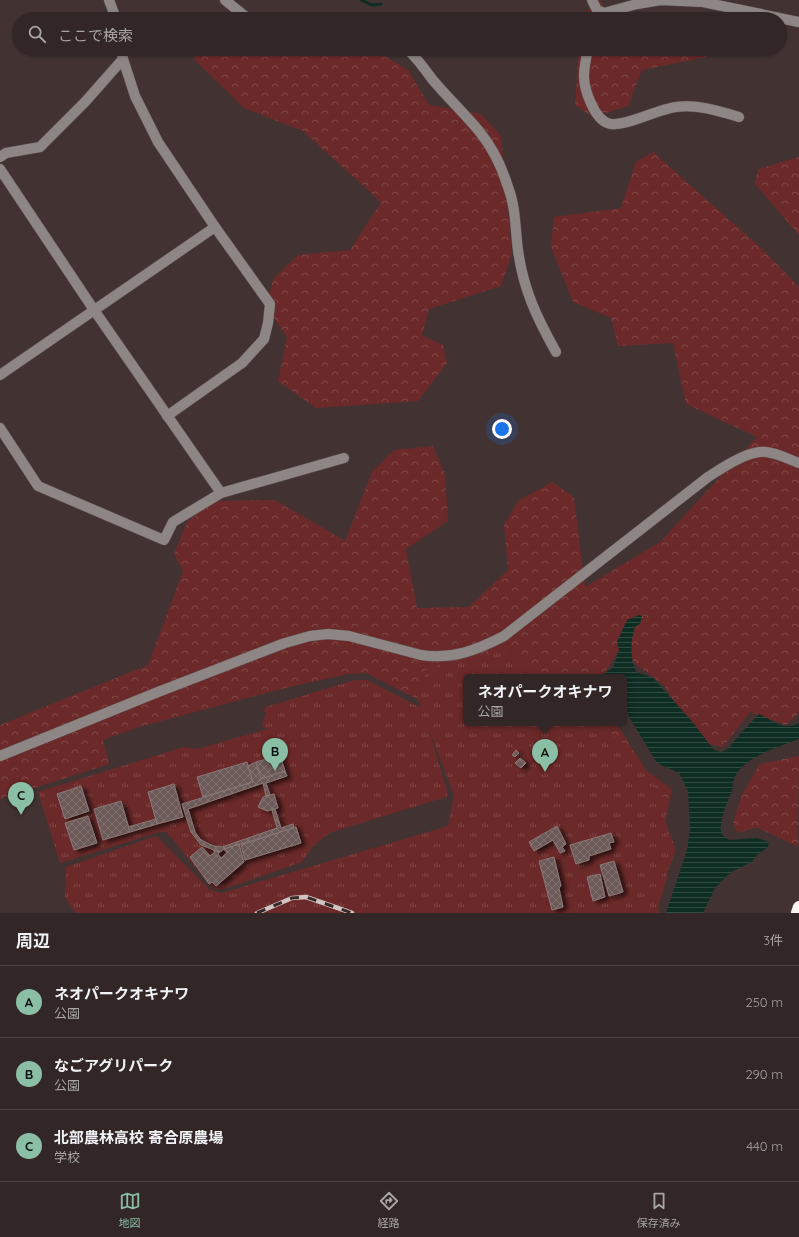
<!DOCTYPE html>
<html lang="ja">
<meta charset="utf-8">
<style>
body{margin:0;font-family:Quicksand,"Noto Sans JP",sans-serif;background:#3a2e2e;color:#f1f3f6}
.you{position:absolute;left:502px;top:429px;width:14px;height:14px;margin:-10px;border:3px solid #fff;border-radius:50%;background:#1a73e8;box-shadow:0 0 0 6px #1a73e833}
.badge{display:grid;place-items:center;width:26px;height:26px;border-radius:50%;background:#8abfa5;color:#111;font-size:13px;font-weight:700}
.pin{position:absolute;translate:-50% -33px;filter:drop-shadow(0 1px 2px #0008)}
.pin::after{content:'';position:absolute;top:21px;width:14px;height:12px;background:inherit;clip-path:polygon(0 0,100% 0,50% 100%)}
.popup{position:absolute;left:463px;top:674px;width:164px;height:52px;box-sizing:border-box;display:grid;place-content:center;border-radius:6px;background:#322626;filter:drop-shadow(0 1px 3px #0005);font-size:13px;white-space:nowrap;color:#a8a5a7}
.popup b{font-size:15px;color:#f1f3f6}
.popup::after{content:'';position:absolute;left:50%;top:100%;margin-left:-8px;border:8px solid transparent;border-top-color:#322626}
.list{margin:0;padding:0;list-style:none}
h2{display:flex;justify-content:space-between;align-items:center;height:52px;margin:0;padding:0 16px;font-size:17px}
h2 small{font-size:13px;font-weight:400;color:#a8a5a7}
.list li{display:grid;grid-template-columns:26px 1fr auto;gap:12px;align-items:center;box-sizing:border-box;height:72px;padding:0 16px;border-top:1px solid #4d4343}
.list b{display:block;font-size:15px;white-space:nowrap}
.list p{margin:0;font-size:13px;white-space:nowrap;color:#a8a5a7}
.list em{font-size:13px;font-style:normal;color:#a8a5a7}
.icon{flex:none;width:22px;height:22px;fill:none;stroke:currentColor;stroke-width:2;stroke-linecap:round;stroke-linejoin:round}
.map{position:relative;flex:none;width:799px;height:913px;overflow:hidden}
.search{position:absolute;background:#322626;box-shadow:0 1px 3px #0004;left:12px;right:12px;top:12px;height:44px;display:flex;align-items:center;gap:10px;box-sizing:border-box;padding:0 14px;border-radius:22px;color:#a8a5a7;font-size:15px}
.sheet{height:268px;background:#322626}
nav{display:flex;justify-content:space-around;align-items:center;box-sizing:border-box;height:56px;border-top:1px solid #4d4343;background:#322626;font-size:11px;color:#a8a5a7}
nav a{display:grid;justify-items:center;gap:2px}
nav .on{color:#8abfa5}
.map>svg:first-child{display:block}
.forest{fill:url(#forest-crowns)}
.park{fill:url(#park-tufts)}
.water{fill:url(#water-rules)}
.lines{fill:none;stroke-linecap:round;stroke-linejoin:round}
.stream{stroke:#0e2d23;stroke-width:3}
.building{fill:url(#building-cross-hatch);stroke:#8a7876;filter:url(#shadow)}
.minor-casing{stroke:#5e4f4e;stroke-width:11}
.highway-casing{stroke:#5e4f4e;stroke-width:13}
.minor{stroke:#8e8585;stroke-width:10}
.highway{stroke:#fef5f5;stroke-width:12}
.rail-casing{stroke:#cfc3c3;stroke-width:4.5}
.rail{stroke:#382928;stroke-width:3;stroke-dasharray:9;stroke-linecap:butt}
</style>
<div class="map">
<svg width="799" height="913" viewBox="0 0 799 913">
<defs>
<pattern id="forest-crowns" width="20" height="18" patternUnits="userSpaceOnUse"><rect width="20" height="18" fill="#6c2929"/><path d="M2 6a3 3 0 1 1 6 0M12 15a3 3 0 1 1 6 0" fill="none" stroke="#814848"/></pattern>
<pattern id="park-tufts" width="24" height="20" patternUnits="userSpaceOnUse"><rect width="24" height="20" fill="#6c2929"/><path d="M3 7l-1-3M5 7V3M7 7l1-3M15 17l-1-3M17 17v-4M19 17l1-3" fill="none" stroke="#814848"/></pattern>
<pattern id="water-rules" width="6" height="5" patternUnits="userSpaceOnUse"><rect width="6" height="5" fill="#0e2d23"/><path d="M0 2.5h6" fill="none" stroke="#314b43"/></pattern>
<pattern id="building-cross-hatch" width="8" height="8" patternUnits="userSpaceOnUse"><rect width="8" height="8" fill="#6c5a59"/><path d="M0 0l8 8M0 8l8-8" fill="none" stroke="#817271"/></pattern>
<filter id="shadow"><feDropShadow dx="4.5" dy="2.5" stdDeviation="2" flood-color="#0009"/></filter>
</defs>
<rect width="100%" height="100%" fill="#423332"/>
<g class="forest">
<polygon points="591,0 600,0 610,19 586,19"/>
<polygon points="630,11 637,19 614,19"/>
<polygon points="198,49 310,49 383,55 408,70 429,105 481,114 501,136 512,254 501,286 429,309 422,335 443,345 447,363 418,401 316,408 278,381 287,337 267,308 273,279 298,255 350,250 381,202 303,131 244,108 194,59"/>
<polygon points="579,49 719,49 725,53 642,70 628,106 593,117 575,105"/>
<polygon points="653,152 761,248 799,287 799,713 786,725 750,712 723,747 700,742 664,685 618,651 602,677 466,677 466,723 616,723 646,770 672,790 665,821 676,850 652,913 477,819 427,704 366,673 348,674 289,687 139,727 103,740 109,764 0,799 0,725 148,665 183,571 174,554 187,522 213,501 275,500 345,541 372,472 394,450 433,446 445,474 448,521 406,549 417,608 469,607 508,570 504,525 518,501 552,482 574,497 585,587 660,542 757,437 686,404 673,343 618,346 611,318 573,302 551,247 554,217 621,208 636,162"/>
<polygon points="799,157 799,235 755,184 758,169"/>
<polygon points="799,756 798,847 756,827 738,833 733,824 742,794 760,764"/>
</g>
<polygon class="park" points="509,650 542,677 466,677 466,723 599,723 629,748 663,798 669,847 667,877 658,907 659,913 76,913 65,897 66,867 156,836 210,890 222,893 448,826 454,795 428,727 448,794 446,797 329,833 312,847 302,862 221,890 212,888 172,838 166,832 159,832 60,863 38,792 184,747 197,749 267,729 262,726 266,712 263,711 266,707 355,680 367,680 421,708 417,696 427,670 444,663"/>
<path class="water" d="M639 615 642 616 640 624 635 627C630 641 630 658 636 672L653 678 690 719 714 750 721 752 728 749 741 733 759 714C773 720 783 731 799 723V739C779 747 742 757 734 779 733 783 732 784 733 788 729 799 717 823 722 834 724 837 727 838 729 840L757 838 769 842 768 847 757 855 752 862 731 872 715 888 703 913H666L687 850 690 830 688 791 679 773 657 763 631 720 624 706V677H602L603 674 613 668 619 650 617 642 624 626 627 620Z"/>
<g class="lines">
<polyline class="stream" points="361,0 372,5 381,4"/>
</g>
<g class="building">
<polygon points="516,750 519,753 515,757 512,755"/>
<polygon points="280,755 285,771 261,779 256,762"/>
<polygon points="520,758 526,763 521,768 515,763"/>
<polygon points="247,762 253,782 203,797 197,777"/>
<polygon points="256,762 261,779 285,771 287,776 266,783 270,795 266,796 263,783 188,809 195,832 200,839 207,843 214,846 222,847 277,828 272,810 275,809 281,828 293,824 294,828 224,849 220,852 201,845 191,832 182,804 253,782 248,766"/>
<polygon points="174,784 183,817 157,824 148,792"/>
<polygon points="81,786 89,811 65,819 57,794"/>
<polygon points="274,794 278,808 267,811 258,807 263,797"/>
<polygon points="121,801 130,832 103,840 94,809"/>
<polygon points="88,816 97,843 74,850 65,823"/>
<polygon points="156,819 157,824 130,832 128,827"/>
<polygon points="557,826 566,844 562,847 565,851 560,853 553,840 534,851 529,842"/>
<polygon points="296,827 301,843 245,860 241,845"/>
<polygon points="611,833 614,842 609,843 611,849 589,856 589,860 576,864 570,845"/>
<polygon points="239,844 244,862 216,886 212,882 209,884 190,857 202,847 210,856 215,852 213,850 220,852 218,854 221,858 227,853 224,849"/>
<polygon points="554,857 561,886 559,888 563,907 552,910 539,861"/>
<polygon points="614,861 623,892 609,896 600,865"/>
<polygon points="600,874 605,897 593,901 587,877"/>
</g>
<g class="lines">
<g class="minor-casing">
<g id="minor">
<polyline points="109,0 116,19"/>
<polyline points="225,0 246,17 252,19"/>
<polyline points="592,0 597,10 604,13 637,4 661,0 703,2 799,22"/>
<polyline points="121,49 123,59 135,96 158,142 215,227 270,304 268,323 264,339 242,363 167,416"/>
<path d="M407 49C417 58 424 68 432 79 447 97 464 113 479 131 492 147 502 167 508 187 516 207 515 229 518 250 523 289 537 318 556 352"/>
<path d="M588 49C586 58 584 67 584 76 584 90 595 122 611 124 627 126 658 109 676 107 697 104 719 111 739 117"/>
<polyline points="0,157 6,153 40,147 85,102 123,59"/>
<polyline points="0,169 94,310 221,493"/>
<polyline points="0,375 215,227"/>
<polyline points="0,428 38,486 164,540 173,522 221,493 344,458"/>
<path d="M0 756 158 692 285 643 310 636 328 634 349 636 421 655C452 660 477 650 504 636L708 477C722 468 748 450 766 452 777 453 788 459 799 463"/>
</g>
</g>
<g class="highway-casing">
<polyline id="highway" points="797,913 799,907"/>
</g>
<use href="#minor" class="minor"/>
<use href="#highway" class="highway"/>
<g class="rail-casing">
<polyline id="rail" points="257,913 292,898 306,897 352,913"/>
</g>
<use href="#rail" class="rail"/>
</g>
</svg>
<div class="you"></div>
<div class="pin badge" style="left:545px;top:772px">A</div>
<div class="popup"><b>ネオパークオキナワ</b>公園</div>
<div class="pin badge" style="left:275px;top:771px">B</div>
<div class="pin badge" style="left:21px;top:815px">C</div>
<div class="search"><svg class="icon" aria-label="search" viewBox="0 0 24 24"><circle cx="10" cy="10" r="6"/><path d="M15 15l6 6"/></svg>ここで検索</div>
</div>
<section class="sheet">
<h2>周辺<small>3件</small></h2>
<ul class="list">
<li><span class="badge">A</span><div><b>ネオパークオキナワ</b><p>公園</p></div><em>250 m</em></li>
<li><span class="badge">B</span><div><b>なごアグリパーク</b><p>公園</p></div><em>290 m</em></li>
<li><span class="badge">C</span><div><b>北部農林高校 寄合原農場</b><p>学校</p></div><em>440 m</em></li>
</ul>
</section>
<nav>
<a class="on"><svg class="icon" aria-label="map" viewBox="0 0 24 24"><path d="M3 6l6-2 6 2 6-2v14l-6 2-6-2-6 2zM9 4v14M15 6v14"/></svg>地図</a>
<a><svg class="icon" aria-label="directions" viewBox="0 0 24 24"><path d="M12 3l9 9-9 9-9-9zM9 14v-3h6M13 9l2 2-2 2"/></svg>経路</a>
<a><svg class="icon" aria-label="saved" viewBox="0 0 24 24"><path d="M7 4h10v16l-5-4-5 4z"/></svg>保存済み</a>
</nav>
